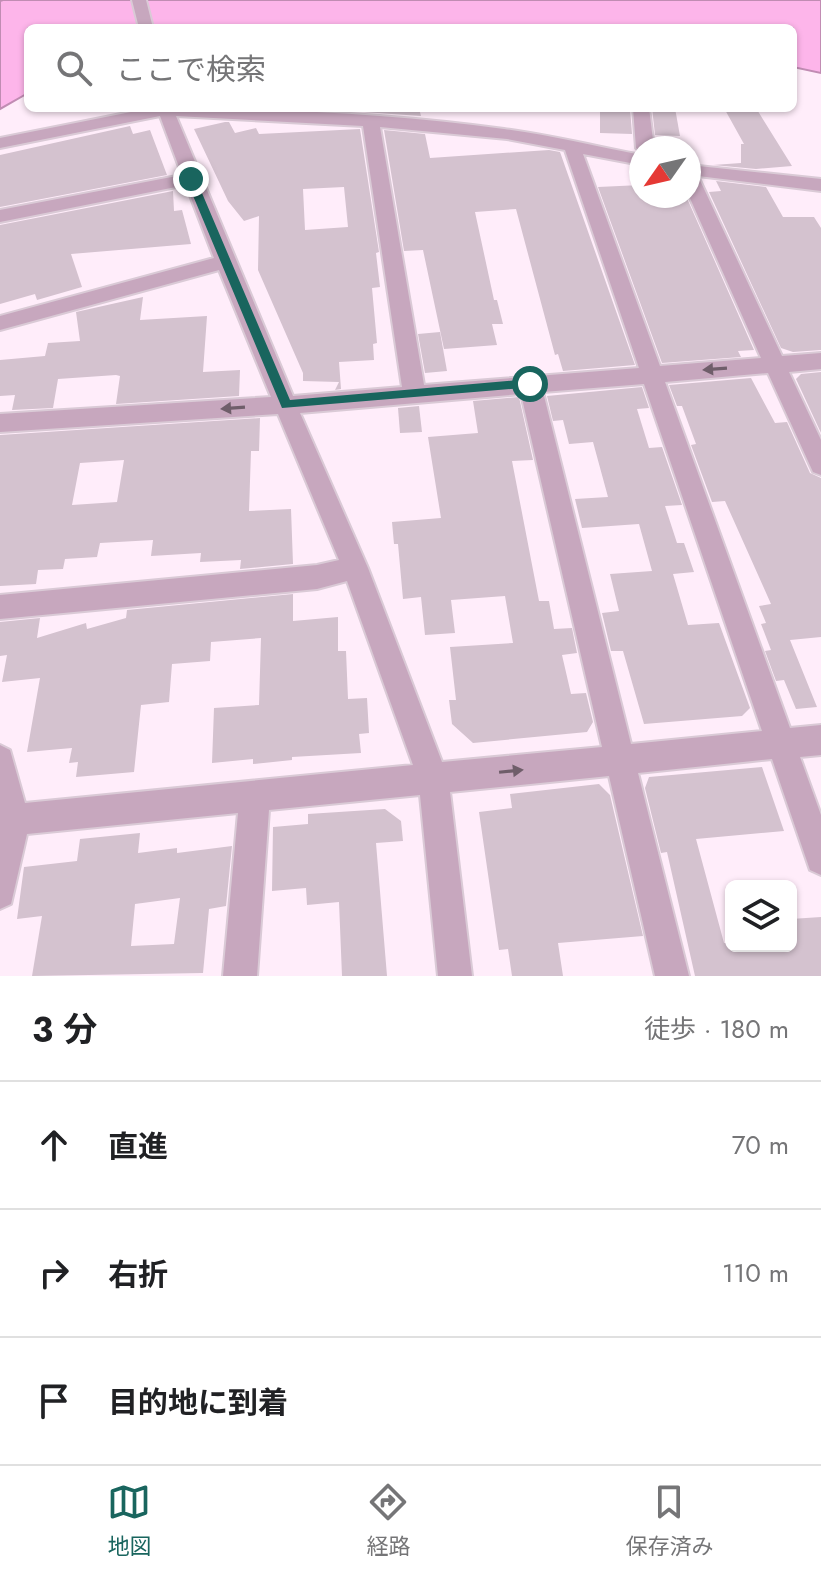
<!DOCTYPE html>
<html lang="ja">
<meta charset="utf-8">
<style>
body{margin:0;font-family:Jost,"Noto Sans JP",sans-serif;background:#f2f2f2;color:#202124}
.controls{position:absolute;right:24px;bottom:24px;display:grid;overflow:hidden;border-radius:12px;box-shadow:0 2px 6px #0004}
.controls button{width:72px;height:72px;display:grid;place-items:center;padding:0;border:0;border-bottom:2px solid #e0e0e0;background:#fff;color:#202124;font:40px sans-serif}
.compass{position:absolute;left:629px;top:136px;width:72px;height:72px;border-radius:50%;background:#fff;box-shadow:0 2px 6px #0004;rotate:236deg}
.stop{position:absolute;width:24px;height:24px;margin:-18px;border:6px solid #19655e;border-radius:50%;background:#fff}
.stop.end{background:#19655e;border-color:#fff;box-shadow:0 2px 8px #0008}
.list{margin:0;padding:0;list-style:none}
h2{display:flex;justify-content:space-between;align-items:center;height:104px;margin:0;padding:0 32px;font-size:34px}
h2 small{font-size:26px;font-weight:400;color:#757577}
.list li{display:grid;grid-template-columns:52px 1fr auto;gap:24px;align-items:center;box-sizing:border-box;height:128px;padding:0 32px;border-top:2px solid #e0e0e0}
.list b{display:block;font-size:30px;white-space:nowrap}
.list em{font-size:26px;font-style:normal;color:#757577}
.icon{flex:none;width:44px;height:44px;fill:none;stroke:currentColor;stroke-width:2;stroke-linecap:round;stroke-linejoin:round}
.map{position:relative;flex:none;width:821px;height:976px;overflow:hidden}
.search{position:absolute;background:#fff;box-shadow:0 2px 6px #0004;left:24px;right:24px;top:24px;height:88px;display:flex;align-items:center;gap:20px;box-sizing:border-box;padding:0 28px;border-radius:12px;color:#757577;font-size:30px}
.sheet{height:488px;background:#fff}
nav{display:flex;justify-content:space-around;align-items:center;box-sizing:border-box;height:112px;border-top:2px solid #e0e0e0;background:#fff;font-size:22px;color:#757577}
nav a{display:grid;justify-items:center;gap:4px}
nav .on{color:#19655e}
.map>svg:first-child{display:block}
.water{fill:#fdb5ea;stroke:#c18cb3;stroke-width:2}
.building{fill:#d4c2cf;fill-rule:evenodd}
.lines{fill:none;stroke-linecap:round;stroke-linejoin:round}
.minor-casing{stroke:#dacad6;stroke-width:4}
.minor{fill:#c7a7be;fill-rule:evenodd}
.oneway{fill:#6f5e6a}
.route{fill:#19655e}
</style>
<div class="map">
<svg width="821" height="976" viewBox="0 0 821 976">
<rect width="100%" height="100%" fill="#ffedfa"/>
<polygon class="water" points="3,0 821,0 821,73 793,67 793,28 28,28 28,93 0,109 0,1"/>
<g class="building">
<polygon points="364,108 419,108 421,116 363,112"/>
<polygon points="600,108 630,108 632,134 600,133"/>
<polygon points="652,108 675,108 680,136 655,135"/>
<polygon points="724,108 756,108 792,166 756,169 713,165 741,163 741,144 744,144"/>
<path d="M225 122H229L235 133 256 128 259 134 360 129 379 252 376 253 380 287 372 288 377 343 373 344 374 360 339 362 341 389 335 390 339 382 303 381V373L258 270 259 216 244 221 228 201 194 129ZM344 187 348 227 305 230 303 189Z"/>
<polygon points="130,126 133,134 150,130 167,175 0,207 0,155"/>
<polygon points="384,130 425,134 430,158 549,150 560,152 635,365 563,371 558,354 555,355 516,209 475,212 494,300 497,300 503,324 492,324 497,345 444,349 423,250 404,251"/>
<polygon points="716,181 766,187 783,217 814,217 821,228 821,350 793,352 781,348 709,192 721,191"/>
<polygon points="641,185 641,196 686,196 754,350 738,351 741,357 662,363 598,187"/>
<polygon points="173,191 174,211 182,210 191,244 71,254 82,287 37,300 35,294 0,304 0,225"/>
<polygon points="143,297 140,320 207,316 203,372 240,370 239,396 116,404 120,376 116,375 58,379 53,408 12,410 15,395 0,396 0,360 45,356 48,343 80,341 76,312"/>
<polygon points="440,332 447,371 425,373 418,334"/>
<polygon points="821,372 821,433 796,379 801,374"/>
<polygon points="751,378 775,423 787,422 810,473 821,478 821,637 790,640 817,707 796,709 784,680 776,681 765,651 771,650 761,624 766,623 759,606 771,604 725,501 712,502 691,445 696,444 682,406 677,406 669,385"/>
<polygon points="642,387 649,408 637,409 649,448 662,447 682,505 665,506 677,543 684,543 694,572 673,574 688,625 719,623 750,708 742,716 644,724 623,651 611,651 602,613 619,611 610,574 652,571 639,524 582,528 575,499 608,497 593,442 569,444 563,420 553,421 547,396"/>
<polygon points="519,397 533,460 512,461 539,601 549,601 554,629 572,628 577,653 562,655 571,694 586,693 593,722 587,732 473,743 452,724 449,700 456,700 450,647 513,643 505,596 451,600 455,633 425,635 421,597 403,599 398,544 394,544 392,522 441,518 428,437 478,433 473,401"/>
<polygon points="419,406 422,432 400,433 398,408"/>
<path d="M260 418 259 451H251L249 511 291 509 293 564 240 569 241 560 200 562 201 553 151 556 153 540 100 543 97 557 65 559 63 569 38 570 36 584 0 586V435ZM124 460 117 502 72 505 80 463Z"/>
<polygon points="293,594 293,621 338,617 338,651 346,651 348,699 367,698 369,733 359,734 361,753 292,757 292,760 253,764 253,759 212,763 214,708 259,705 261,638 211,642 210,661 172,664 169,702 141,705 134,772 76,777 78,762 69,763 72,748 27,752 40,678 2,682 7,655 0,656 0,622 40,618 37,638 86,623 87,629 126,618 127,610"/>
<polygon points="762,767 784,831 696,839 724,943 791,946 791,919 821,917 821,976 695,976 667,852 661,853 645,788 649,777"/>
<polygon points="599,784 610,795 643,936 558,943 563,976 512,976 508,949 499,950 479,812 512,808 510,794"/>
<polygon points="385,809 401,821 403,841 376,843 387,976 342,976 339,902 307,905 306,888 272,891 273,827 308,824 308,814"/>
<path d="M140 833 138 853 177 848V853L232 846 226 906 209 909 203 973 32 976 42 916 17 919 24 867 77 861 80 839ZM180 898 174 944 131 946 135 904Z"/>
</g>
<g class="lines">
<g class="minor-casing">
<g id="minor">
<polygon points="132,0 146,0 153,28 139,28"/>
<path d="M151 108C268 108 388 113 504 129 550 135 595 146 641 155V165L583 154 660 366 761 358 689 196V165L821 179V191L698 176 782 356 821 353V369L789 372 821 440V475L813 472 768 373 665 382 790 728 821 725V755L800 757 821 815V875L810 870 772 759 638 773 689 976H655L609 776 450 792 472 976H438L420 795 269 810 257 976H223L238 813 27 834 11 904 0 909V745L10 750 25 803 413 765 347 581 317 589 0 619V595L317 565 339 560 278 414 0 432V414L271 397 219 270 0 330V316L214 258 186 185 0 222V210L182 175 160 116 0 148V138ZM176 116 363 126 402 387 293 396ZM380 127 507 139 565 150 639 368 424 385ZM644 384 762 731 631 744 543 392ZM521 394 602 747 442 762 368 568 300 413Z"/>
<polygon points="633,108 649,108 654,148 641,148 641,152 636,148"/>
</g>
</g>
<use href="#minor" class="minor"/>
</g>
<defs><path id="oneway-solid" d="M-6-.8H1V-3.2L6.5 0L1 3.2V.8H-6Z" transform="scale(2)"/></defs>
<g class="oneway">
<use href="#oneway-solid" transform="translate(715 369) rotate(176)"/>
<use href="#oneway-solid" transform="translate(233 408) rotate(176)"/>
<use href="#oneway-solid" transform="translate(511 771) rotate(-6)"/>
</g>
<polygon class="route" points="191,176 196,179 290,400 530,379 536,384 534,387 282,408 186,179"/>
</svg>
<div class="controls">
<button><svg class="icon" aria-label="layers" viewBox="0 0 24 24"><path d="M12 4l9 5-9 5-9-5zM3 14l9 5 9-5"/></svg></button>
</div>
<svg class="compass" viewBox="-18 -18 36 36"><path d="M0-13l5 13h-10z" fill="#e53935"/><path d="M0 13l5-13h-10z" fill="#757577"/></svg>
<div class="stop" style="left:530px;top:384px"></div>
<div class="stop end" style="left:191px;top:179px"></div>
<div class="search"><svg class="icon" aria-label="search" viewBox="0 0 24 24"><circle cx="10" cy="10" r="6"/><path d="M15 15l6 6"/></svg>ここで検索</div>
</div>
<section class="sheet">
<h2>3 分<small>徒歩 · 180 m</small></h2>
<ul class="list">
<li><svg class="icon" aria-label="ahead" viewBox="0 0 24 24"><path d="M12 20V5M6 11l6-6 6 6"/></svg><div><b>直進</b></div><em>70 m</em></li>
<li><svg class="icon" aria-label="right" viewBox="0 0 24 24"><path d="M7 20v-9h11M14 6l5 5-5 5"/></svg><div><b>右折</b></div><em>110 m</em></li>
<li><svg class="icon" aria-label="arrive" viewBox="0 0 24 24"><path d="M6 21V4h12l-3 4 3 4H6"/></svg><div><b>目的地に到着</b></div></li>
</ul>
</section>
<nav>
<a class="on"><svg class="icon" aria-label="map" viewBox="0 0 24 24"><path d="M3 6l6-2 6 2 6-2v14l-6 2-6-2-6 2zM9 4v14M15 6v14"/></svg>地図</a>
<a><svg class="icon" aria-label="directions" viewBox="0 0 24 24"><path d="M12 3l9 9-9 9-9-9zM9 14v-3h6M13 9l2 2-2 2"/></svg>経路</a>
<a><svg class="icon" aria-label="saved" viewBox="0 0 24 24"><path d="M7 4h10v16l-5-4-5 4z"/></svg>保存済み</a>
</nav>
